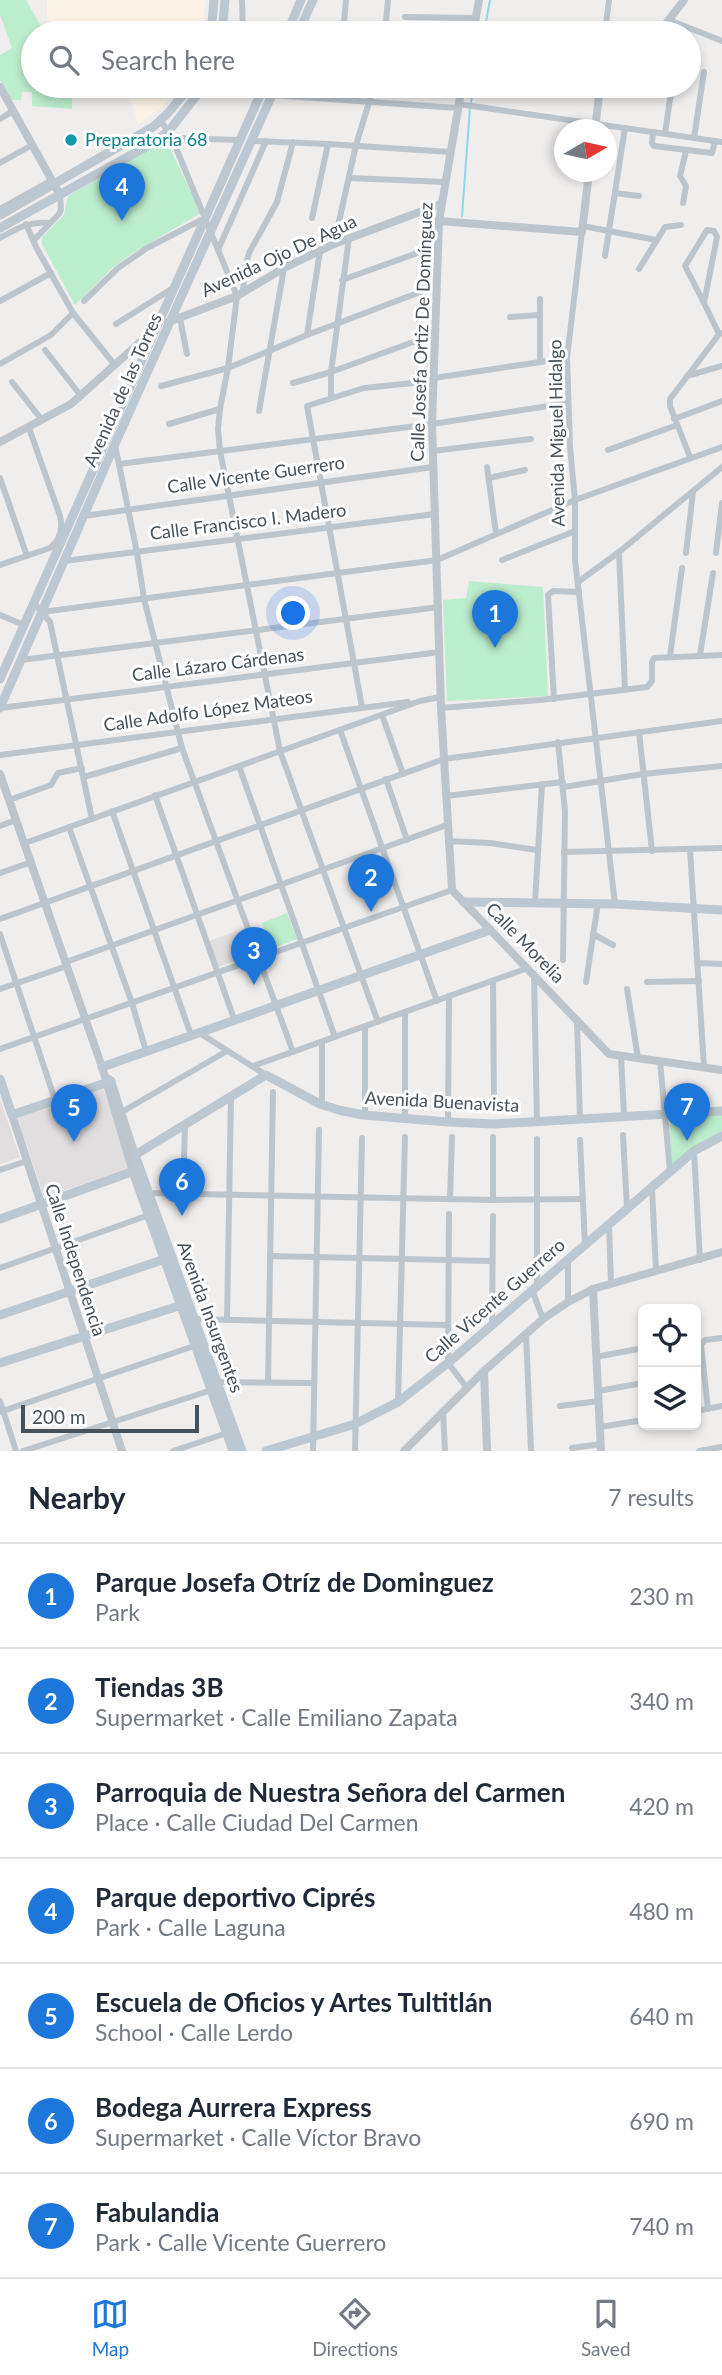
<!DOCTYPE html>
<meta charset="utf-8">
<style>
body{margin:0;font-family:Lato,sans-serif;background:#f2f2f3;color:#1f2937}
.controls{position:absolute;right:21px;bottom:21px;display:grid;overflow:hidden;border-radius:10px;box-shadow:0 4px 10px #0003}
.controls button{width:63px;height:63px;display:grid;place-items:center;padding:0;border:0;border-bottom:2px solid #e0e1e3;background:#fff;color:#1f2937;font:35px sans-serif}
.compass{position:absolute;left:554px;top:119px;width:63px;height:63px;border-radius:50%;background:#fff;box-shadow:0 4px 10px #0003;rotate:81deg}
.scale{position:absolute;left:21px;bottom:18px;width:178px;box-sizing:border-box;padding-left:7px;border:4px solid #46515a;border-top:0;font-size:19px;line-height:24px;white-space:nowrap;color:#46515a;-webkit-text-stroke:5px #fff;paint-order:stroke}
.you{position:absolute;left:294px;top:614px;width:24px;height:24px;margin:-18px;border:5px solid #fff;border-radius:50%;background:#1a73e8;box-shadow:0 0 0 10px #1a73e833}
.badge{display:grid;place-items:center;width:46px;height:46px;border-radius:50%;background:#1d77da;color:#fff;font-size:23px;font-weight:700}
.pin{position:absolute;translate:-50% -58px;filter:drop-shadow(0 2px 4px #0008)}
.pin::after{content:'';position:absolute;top:37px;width:24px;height:21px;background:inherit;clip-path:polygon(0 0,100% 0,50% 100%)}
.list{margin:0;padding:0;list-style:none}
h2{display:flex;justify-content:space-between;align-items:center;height:91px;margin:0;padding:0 28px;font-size:30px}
h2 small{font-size:23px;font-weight:400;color:#747a83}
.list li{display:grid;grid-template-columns:46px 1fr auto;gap:21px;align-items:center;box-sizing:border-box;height:105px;padding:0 28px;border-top:2px solid #e0e1e3}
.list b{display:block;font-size:26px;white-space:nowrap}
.list p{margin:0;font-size:23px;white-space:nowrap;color:#747a83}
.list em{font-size:23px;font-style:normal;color:#747a83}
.icon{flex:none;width:38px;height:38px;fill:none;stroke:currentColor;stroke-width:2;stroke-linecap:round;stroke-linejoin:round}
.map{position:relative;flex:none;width:722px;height:1451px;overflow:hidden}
.search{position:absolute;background:#fff;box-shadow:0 4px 10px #0003;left:21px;right:21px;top:21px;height:77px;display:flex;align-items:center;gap:18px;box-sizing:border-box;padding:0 24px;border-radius:38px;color:#747a83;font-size:26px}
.sheet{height:826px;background:#fff}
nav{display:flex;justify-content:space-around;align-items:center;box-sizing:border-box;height:98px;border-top:2px solid #e0e1e3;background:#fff;font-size:19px;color:#747a83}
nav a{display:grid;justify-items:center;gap:4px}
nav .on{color:#1d77da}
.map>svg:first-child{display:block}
.commercial{fill:#fbf4e6}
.education{fill:#e1dedf}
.green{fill:#bcedcd}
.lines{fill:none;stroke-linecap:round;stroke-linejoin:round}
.stream{stroke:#8ad9e9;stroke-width:2}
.minor{stroke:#bcc5cc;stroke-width:6}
.tertiary{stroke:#bcc5cc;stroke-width:8}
.secondary{stroke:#bbc7d1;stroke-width:9}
.culture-dot{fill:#0f9aa8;stroke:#fff;stroke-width:2.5}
.labels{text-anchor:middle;stroke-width:6;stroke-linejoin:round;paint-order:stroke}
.culture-label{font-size:18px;fill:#0d838f;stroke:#fff;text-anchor:start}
.street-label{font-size:18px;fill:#46515a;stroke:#fff}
</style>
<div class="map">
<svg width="722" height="1451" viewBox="0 0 722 1451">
<rect width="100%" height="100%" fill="#f0eded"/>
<g class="commercial">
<polygon points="47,0 205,0 203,33 47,33"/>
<polygon points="127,86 181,86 163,106 138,124"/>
</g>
<g class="education">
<polygon points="246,928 255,954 218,967 209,941"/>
<polygon points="103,1087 131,1168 44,1197 17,1117"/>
<polygon points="0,1099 20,1157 0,1164"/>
</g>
<g class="green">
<polygon points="0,0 26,0 45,33 33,33 33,86 72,86 72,109 32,106 32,92 22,92 21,100 11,100 0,80 0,55 12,48 0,15"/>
<polygon points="166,140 201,213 134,252 112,268 75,305 42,244 42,237 64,215 68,196"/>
<polygon points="469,581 543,587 548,696 447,701 443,600 466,598"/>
<polygon points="287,913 297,939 262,952 257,939 266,935 262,923"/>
<polygon points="722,1112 722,1131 696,1145 672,1165 669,1116"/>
</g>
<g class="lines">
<g class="stream">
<polyline points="484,33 490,0"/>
<polyline points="471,102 474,86"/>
<polyline points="462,216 470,107"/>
</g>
<g class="minor">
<polyline points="242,0 243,33"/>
<polyline points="405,17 476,18"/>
<polyline points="669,20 722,41"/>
<polyline points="343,33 346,0"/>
<polyline points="385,33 388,0"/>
<polyline points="605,33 609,0"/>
<polyline points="201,92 261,93"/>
<polyline points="272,95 457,108"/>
<polyline points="458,104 722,142"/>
<polyline points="0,119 13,111"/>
<polyline points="161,121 172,138 237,296 228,368 220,409 218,429 220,451 280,751 378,1022"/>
<polyline points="653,132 652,143 654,146 712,153 715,141"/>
<polyline points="665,133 672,86"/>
<polyline points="172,138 239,140"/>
<polyline points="694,138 704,72"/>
<polyline points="252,141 328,144 450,152"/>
<polyline points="0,163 32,145"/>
<polyline points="349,178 445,182"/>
<polyline points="615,193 639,196"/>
<polyline points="683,203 686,186 680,176 686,151"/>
<polyline points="0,209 52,180"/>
<polyline points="312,218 328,144"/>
<polyline points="26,224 36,247 73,313 114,364"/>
<polyline points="583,226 656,240"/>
<polyline points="582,232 567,358 570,447 575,500 575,560 615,904"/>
<path d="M0 238C16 229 29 221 48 223"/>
<polyline points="34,240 59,214 61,210 60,195"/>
<polyline points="334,244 356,145 374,86"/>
<polyline points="218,250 266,141"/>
<polyline points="605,256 625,128"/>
<polyline points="639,269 665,227 681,225"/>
<polyline points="342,280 437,246"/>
<polyline points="243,293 244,272 249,253 277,202 293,142"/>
<polyline points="0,301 51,273"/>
<polyline points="84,301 118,268 147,248 205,218"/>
<polyline points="704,303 685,266 707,230 714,231 717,237 704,303 719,334"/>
<polyline points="510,317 540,315"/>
<polyline points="180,318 187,354"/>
<polyline points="116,324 173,288"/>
<polyline points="307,335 320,251"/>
<polyline points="45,350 81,396"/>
<polyline points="540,362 540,299"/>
<polyline points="0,364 51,335 73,313"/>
<polyline points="687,376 722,366"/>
<polyline points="434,378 567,358"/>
<polyline points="12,382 42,420"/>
<polyline points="293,383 331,372 435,334"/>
<polyline points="161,386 228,368 307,335 436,286"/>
<polyline points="331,398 331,372 349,238"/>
<polyline points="259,411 284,268"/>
<polyline points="674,419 722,401"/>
<polyline points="169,424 220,409"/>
<polyline points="115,445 137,553 144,599 182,748 293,1052"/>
<polyline points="608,450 677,425"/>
<polyline points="433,451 531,439"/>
<polyline points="690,457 670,406 670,399 720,333"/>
<polyline points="119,464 432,424 568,403"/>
<polyline points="487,467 496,533"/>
<polyline points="0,478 27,556"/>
<polyline points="489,478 525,470"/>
<polyline points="84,516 433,467"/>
<polyline points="619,552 625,689"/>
<polyline points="686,553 693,492"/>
<polyline points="716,553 722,503"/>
<polyline points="502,560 575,531"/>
<polyline points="64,561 435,514"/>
<path d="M0 565 50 548C60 540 63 528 60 516L29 428"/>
<polyline points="578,582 619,552 722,467"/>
<polyline points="34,603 50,622 92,819"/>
<polyline points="42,612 437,560 575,500 722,447"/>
<polyline points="0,615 24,625"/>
<polyline points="700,655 713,573"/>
<polyline points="670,656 682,568"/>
<polyline points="21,660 439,607"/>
<polyline points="554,699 548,595 553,591 579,592"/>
<polyline points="362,707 307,406 364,388 433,381"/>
<polyline points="0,708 440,652"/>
<polyline points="441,708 540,700 647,687 652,681 652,662 654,658 722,655"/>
<polyline points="382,715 403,774"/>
<polyline points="340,730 437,1001"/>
<polyline points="639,732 652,851"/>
<polyline points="558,742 565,811 563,960"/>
<polyline points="0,755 408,702"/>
<polyline points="239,766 335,1037"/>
<polyline points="84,777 182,748"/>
<polyline points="386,779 407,840"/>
<polyline points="564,787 643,774 722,766"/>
<polyline points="155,795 234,1019"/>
<polyline points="446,796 563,782"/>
<polyline points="9,800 51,785 58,773 82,768"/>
<polyline points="112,811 191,1035"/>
<polyline points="0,826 16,820"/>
<polyline points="69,827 132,1003 146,1051"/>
<polyline points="448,841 490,843 537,850"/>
<polyline points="25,843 420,701 441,697"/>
<polyline points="690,850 704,1067"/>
<polyline points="564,852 722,848"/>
<polyline points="0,873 32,862"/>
<polyline points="535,903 542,784"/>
<polyline points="0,919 444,759 722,721"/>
<polyline points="0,934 55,1100"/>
<polyline points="593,934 613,945"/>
<polyline points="66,962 447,825"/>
<polyline points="698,963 722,964"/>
<polyline points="534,974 537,1122"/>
<polyline points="493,981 494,1104"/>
<polyline points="586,982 598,903"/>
<polyline points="647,982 699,981"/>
<polyline points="0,989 67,966"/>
<polyline points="627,989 638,1058"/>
<polyline points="405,1012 405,1119"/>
<polyline points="577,1021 580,1118"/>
<polyline points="365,1027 365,1115"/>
<polyline points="198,1032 266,1075"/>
<polyline points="322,1042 322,1105"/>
<polyline points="0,1049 452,890"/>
<polyline points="621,1056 624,1116"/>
<polyline points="660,1061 670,1171"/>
<polyline points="253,1066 528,968"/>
<polyline points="120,1113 227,1051"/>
<polyline points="448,1122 449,996"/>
<polyline points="623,1135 627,1208"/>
<polyline points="580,1140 585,1245"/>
<polyline points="694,1151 700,1260"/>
<polyline points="0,1170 27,1161"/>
<polyline points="652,1188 656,1271"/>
<polyline points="146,1193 493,1200 582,1199"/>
<polyline points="183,1194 185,1124"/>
<polyline points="450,1199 452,1137"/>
<polyline points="493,1200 493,1137"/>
<polyline points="449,1214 448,1363 467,1388"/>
<polyline points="609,1224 611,1284"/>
<polyline points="270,1256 492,1261"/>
<polyline points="0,1268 149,1215"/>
<polyline points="537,1285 537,1139"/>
<polyline points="532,1290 543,1319"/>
<polyline points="568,1302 568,1260"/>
<polyline points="194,1319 447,1325"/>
<polyline points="227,1320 231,1097"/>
<polyline points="492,1325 493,1216"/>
<polyline points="526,1333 531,1451"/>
<polyline points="596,1357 643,1348"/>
<polyline points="214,1382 313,1383"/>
<polyline points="268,1382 273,1092"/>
<polyline points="598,1391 643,1383"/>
<polyline points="0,1401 16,1451"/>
<polyline points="398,1402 405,1137"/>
<polyline points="560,1406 599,1401"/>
<polyline points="708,1409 701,1345 705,1340 722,1338"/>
<polyline points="443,1411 445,1451"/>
<polyline points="696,1411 722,1406"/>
<polyline points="0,1412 197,1345"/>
<polyline points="600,1427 643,1420"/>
<polyline points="572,1448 601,1444"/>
<polyline points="23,1451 215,1389"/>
<polyline points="173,1451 227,1433"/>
<polyline points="313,1451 319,1130"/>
<polyline points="355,1451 362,1138"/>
<polyline points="699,1451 722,1447"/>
</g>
<g class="tertiary">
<polyline points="473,33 479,0"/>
<polyline points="659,33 684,0"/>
<polyline points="462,86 439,221 432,424 441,708 452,890 609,1054 722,1070"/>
<polyline points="0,87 60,195"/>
<polyline points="595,130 600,86"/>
<polyline points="439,221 582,232 589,172"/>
<polyline points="168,322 237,296 284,268 334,244 441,204"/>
<polyline points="0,442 71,404 156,328"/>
<polyline points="0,774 102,1067 133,1172"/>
<polyline points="107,1078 111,1081 135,1155"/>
<polyline points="12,1115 122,1451"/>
<polyline points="593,1289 601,1451"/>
<polyline points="484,1371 487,1451"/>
<polyline points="404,1451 484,1371 543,1319 568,1302 593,1289 722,1252"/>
</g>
<g class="secondary">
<polyline points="211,33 214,0"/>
<polyline points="222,33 225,0"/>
<polyline points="287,33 301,0"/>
<polyline points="298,33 313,0"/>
<polyline points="0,215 153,127 169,112 190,86"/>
<polyline points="0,228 149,145 168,132 204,86"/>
<polyline points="0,679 264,86"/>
<polyline points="0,708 115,444 276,86"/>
<polyline points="464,902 615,904 722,910"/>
<polyline points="102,1067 490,930"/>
<polyline points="0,1079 12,1115 111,1081"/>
<polyline points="133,1172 233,1451"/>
<polyline points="0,1219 137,1170"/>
<polyline points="0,1315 165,1259"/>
<polyline points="0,1363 185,1304"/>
<polyline points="242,1451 135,1155 266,1075 320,1104 339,1110 363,1115 448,1122 494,1124 722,1111"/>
<polyline points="266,1451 355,1424 398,1402 448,1363 694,1151 722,1136"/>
</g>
</g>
<circle class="culture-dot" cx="71" cy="140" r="7"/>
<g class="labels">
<g class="culture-label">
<text x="85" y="146">Preparatoria 68</text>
</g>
<g class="street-label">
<text transform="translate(279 256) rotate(-25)" y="6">Avenida Ojo De Agua</text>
<text transform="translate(422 332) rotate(-88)" y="6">Calle Josefa Ortiz De Domínguez</text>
<text transform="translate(123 390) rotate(-66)" y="6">Avenida de las Torres</text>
<text transform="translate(557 433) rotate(-91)" y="6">Avenida Miguel Hidalgo</text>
<text transform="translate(256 475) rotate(-8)" y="6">Calle Vicente Guerrero</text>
<text transform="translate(248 522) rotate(-7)" y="6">Calle Francisco I. Madero</text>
<text transform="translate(218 665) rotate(-7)" y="6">Calle Lázaro Cárdenas</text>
<text transform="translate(208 711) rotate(-8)" y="6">Calle Adolfo López Mateos</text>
<text transform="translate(525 943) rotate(46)" y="6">Calle Morelia</text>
<text transform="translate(442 1102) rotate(3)" y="6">Avenida Buenavista</text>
<text transform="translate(75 1260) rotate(72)" y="6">Calle Independencia</text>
<text transform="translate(495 1301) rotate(-41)" y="6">Calle Vicente Guerrero</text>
<text transform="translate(210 1317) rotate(70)" y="6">Avenida Insurgentes</text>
</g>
</g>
</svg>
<div class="controls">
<button><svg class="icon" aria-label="locate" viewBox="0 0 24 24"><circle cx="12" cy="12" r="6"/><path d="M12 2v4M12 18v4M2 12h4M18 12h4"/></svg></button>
<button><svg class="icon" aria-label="layers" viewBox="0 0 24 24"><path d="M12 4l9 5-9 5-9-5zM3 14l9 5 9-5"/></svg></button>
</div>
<svg class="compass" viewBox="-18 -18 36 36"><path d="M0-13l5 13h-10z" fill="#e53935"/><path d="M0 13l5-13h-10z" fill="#747a83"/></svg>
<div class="scale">200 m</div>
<div class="you"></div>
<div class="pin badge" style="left:495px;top:648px">1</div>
<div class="pin badge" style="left:371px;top:912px">2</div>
<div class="pin badge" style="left:254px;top:985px">3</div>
<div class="pin badge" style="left:122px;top:221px">4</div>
<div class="pin badge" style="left:74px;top:1142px">5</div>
<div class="pin badge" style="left:182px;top:1216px">6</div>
<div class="pin badge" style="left:687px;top:1141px">7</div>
<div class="search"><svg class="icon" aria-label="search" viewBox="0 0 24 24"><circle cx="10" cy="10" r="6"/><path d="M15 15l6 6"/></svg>Search here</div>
</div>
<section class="sheet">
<h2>Nearby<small>7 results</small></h2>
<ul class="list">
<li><span class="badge">1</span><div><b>Parque Josefa Otríz de Dominguez</b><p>Park</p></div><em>230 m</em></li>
<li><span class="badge">2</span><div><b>Tiendas 3B</b><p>Supermarket · Calle Emiliano Zapata</p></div><em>340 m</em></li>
<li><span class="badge">3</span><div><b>Parroquia de Nuestra Señora del Carmen</b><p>Place · Calle Ciudad Del Carmen</p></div><em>420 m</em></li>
<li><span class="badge">4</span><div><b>Parque deportivo Ciprés</b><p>Park · Calle Laguna</p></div><em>480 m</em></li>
<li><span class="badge">5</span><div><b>Escuela de Oficios y Artes Tultitlán</b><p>School · Calle Lerdo</p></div><em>640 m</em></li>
<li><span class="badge">6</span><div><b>Bodega Aurrera Express</b><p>Supermarket · Calle Víctor Bravo</p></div><em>690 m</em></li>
<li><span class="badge">7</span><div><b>Fabulandia</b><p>Park · Calle Vicente Guerrero</p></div><em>740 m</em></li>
</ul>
</section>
<nav>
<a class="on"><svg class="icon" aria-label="map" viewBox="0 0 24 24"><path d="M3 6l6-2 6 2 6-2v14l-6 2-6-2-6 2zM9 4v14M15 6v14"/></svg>Map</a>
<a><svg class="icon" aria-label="directions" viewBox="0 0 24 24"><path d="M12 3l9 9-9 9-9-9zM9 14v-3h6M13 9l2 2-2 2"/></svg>Directions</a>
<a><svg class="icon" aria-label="saved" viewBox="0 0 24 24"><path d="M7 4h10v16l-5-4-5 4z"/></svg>Saved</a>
</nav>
